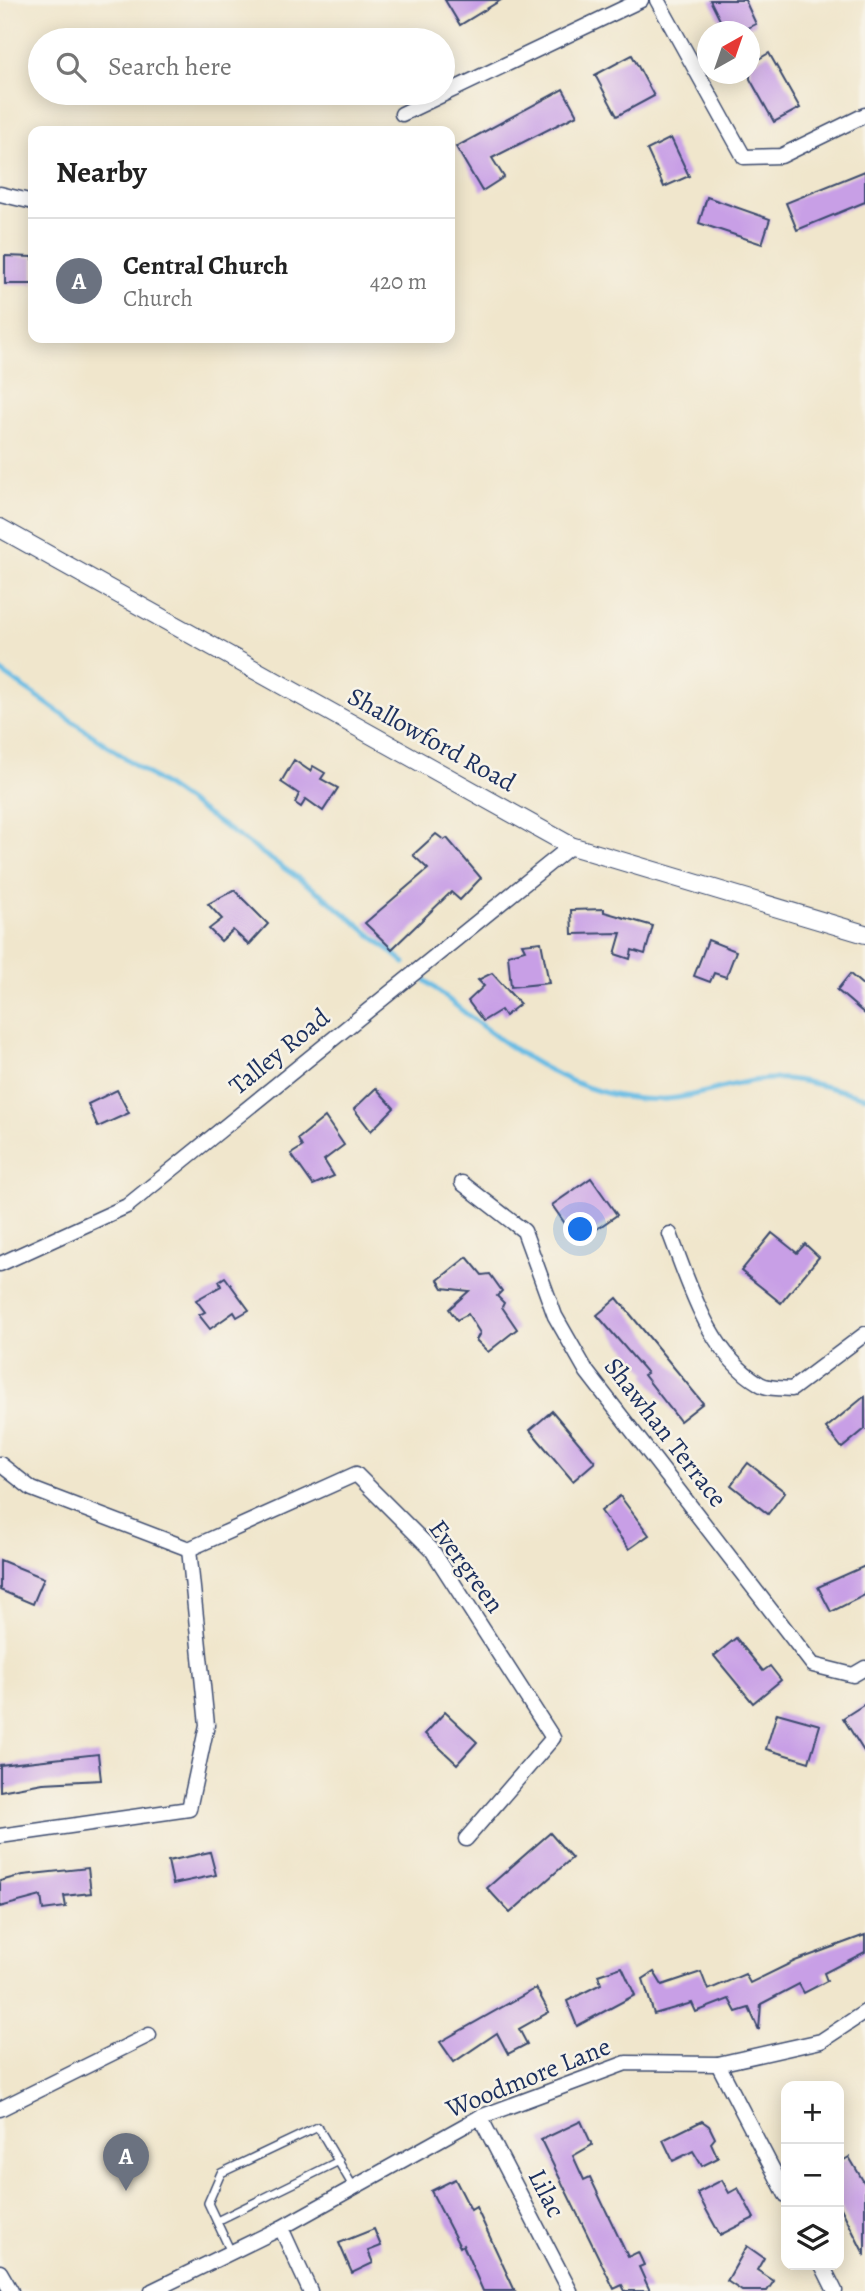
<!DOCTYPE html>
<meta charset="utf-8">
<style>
body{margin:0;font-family:Alegreya,serif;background:#f2f2f2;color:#222}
.controls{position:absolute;right:21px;bottom:21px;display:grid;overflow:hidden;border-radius:14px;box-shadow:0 4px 18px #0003}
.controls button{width:63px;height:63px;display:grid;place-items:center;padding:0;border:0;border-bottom:2px solid #e0e0e0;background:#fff;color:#222;font:35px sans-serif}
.compass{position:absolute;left:697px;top:21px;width:63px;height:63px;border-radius:50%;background:#fff;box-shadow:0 4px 18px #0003;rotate:40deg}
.you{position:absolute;left:581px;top:1230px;width:24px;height:24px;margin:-18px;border:5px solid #fff;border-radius:50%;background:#1a73e8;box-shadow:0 0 0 10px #1a73e833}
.badge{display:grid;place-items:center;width:46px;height:46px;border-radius:50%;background:#db2777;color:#fff;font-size:23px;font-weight:700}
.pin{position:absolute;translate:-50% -58px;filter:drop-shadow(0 2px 4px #0008)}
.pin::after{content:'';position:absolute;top:37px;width:24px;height:21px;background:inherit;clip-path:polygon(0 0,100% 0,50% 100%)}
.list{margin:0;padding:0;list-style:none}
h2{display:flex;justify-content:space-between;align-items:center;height:91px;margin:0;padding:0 28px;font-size:30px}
h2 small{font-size:23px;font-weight:400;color:#767676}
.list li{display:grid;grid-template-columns:46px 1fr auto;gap:21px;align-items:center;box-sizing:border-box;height:126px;padding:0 28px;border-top:2px solid #e0e0e0}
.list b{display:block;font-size:26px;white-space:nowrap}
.list p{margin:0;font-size:23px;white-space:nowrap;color:#767676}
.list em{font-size:23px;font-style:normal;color:#767676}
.icon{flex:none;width:38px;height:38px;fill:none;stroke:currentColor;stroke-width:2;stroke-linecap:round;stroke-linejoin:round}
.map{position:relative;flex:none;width:865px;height:2291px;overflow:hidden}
.search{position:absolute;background:#fff;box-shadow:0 4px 18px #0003;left:28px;top:28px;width:427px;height:77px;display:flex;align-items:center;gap:18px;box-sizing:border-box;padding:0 24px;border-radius:38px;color:#767676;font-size:26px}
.panel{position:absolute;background:#fff;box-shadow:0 4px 18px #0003;left:28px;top:126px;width:427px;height:217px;border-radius:14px}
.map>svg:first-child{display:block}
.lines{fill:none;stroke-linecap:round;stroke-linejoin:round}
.stream{stroke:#68bce4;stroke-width:5}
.building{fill:#c89fe6}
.service-casing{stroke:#3b4a6e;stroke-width:10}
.minor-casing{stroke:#3b4a6e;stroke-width:17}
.tertiary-casing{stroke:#3b4a6e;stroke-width:20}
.service{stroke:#fff;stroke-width:7}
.minor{stroke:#fff;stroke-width:14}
.tertiary{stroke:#fff;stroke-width:18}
.labels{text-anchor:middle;stroke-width:5;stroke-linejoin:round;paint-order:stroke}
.street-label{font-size:26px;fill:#1b2f5e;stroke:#f7f3e8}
</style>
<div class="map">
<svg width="865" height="2291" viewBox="0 0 865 2291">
<rect width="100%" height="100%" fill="#f7f3e8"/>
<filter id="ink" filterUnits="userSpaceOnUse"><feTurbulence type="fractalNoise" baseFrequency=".0143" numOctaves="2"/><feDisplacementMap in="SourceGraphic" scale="14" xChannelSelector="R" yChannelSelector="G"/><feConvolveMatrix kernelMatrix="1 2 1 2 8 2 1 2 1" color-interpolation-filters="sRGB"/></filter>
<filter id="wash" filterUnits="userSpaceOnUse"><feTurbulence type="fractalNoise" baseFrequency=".00686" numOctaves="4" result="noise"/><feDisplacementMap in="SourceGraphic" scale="28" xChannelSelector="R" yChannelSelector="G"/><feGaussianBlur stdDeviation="1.57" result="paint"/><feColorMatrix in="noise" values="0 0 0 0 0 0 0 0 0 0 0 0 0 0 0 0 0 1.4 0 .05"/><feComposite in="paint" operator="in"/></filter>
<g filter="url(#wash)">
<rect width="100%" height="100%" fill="#f0e6cc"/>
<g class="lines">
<g class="stream">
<polyline points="0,671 321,894 405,963"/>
<path d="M426 981C495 1038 580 1111 676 1098 713 1093 749 1076 787 1079 812 1081 840 1091 865 1097"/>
</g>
</g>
<g id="blocks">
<g class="building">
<polygon points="445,0 501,0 460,25"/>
<polygon points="710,0 745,0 756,24 739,32 726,32"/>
<polygon points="769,53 800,108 774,122 750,79 750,64"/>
<polygon points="632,55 654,96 617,116 595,75"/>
<polygon points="563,89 577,115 492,158 504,177 482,191 456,147"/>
<polygon points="671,138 689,176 664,187 647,150"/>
<polygon points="865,171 865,202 797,230 786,203"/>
<polygon points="707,197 770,219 762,244 699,223"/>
<polygon points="5,256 33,257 33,284 5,284"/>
<polygon points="294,760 310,771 313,766 325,773 321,779 338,788 323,811 306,799 301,807 295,803 299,794 281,782"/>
<polygon points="436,834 444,840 447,838 481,878 460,900 451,892 392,949 365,923 428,869 413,855"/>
<polygon points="234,890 268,924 249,945 233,930 221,941 209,929 222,919 208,904"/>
<polygon points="604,909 604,912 653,926 645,954 632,950 630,959 615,954 621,933 572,934 571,910"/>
<polygon points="708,940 736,951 726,977 714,973 710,982 694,976"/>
<polygon points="541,942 549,983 511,987 508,955 525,950 522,944"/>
<polygon points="492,973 520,1004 505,1016 501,1010 483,1021 468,1001 484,986 478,980"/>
<polygon points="850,974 865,987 865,1014 837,990"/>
<polygon points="376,1088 394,1108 371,1131 354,1109"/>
<polygon points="117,1090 129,1113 98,1127 88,1104"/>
<polygon points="325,1117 344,1145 324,1160 334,1176 313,1185 291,1154 302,1147 298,1139"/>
<polygon points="591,1178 617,1215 578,1242 552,1205"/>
<polygon points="772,1233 797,1253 805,1244 819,1257 781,1303 741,1271"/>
<polygon points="467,1257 482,1275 490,1274 502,1291 497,1296 504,1303 502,1307 517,1329 488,1352 476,1340 480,1333 468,1314 457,1320 449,1309 469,1291 443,1288 438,1280"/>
<polygon points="225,1277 249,1310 237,1317 234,1312 210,1329 199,1315 205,1312 196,1300 221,1286 219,1281"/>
<polygon points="617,1298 703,1403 680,1421 644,1375 647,1373 597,1315"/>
<polygon points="865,1396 865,1429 842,1448 826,1428"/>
<polygon points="552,1411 595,1462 573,1481 530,1430"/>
<polygon points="748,1463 785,1492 768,1514 731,1485"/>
<polygon points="620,1496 649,1535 629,1549 601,1511"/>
<polygon points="0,1560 44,1578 33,1604 0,1590"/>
<polygon points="865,1566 865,1595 831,1612 818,1587"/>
<polygon points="736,1638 763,1671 770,1666 781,1680 753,1703 714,1656"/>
<polygon points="865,1704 865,1753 843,1718"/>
<polygon points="445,1712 477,1742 457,1764 425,1734"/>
<polygon points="777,1713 820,1725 809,1762 766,1749"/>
<polygon points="98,1754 101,1780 43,1783 0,1791 0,1765"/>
<polygon points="550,1833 572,1858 510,1913 487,1888"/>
<polygon points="210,1852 216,1875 173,1884 168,1861"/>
<polygon points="88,1868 91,1893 64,1896 66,1907 43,1910 41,1896 0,1907 0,1881 23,1875"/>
<polygon points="865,1935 865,1952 824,1973 827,1981 804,1993 799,1984 761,2004 759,2030 749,2008 736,2012 729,1999 696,2012 692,2003 654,2014 643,1979 654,1972 662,1985 701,1972 708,1990 745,1974 750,1983 795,1961"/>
<polygon points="622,1967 635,1995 577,2026 567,2001 601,1984 598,1975"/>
<polygon points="536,1988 549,2012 519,2029 527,2044 508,2054 497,2033 454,2062 440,2042"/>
<polygon points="581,2121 592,2145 573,2156 584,2180 590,2177 628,2257 638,2252 644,2265 639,2267 650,2291 625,2291 622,2285 614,2289 541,2140"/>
<polygon points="702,2121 709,2126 715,2138 711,2143 718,2158 702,2166 693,2151 673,2161 663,2140"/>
<polygon points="849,2157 865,2184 865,2256 839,2204 839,2163"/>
<polygon points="455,2179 471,2210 476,2207 515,2291 483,2291 463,2245 460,2247 431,2191"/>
<polygon points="722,2180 729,2193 738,2188 754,2218 720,2235 697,2193"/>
<polygon points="374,2229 381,2246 368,2251 373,2263 352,2273 339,2243"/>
<polygon points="747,2246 764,2258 757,2270 774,2281 767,2291 742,2291 727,2281"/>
</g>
</g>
</g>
<g filter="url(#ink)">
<use href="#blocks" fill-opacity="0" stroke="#3b4a6e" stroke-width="2"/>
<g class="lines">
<g class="service-casing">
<g id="service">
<polyline points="217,2221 339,2161"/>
<polyline points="231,2252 208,2203 221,2173 318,2127 354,2188"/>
</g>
</g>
<g class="minor-casing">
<g id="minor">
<polyline points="657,0 744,157 781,156 865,115"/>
<polyline points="402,114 641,0"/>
<polyline points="0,194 33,202"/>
<polyline points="462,1183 524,1231 555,1316 587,1372 813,1665 853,1675 865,1668"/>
<path d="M670 1234C690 1286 709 1354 760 1384 768 1389 782 1388 792 1389L865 1334"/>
<polyline points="0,1264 127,1206 571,846"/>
<polyline points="0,1464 32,1489 189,1549 207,1725 189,1809 0,1836"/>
<polyline points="189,1549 356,1474 432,1550 553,1738 466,1839"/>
<polyline points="718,2064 786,2195"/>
<polyline points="0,2109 149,2035"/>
<polyline points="480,2117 570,2291"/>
<polyline points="281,2228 310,2291"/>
<polyline points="822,2265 835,2291"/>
<polyline points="0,2272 11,2291"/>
<polyline points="152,2291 281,2228 480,2117 626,2063 718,2064 821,2041 865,2012"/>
</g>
</g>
<g class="tertiary-casing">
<polyline id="tertiary" points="0,528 571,846 865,934"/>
</g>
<use href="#service" class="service"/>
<use href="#minor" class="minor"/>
<use href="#tertiary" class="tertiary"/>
</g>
</g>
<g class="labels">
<g class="street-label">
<text transform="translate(432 739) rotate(29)" y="9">Shallowford Road</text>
<text transform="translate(279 1051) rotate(-39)" y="9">Talley Road</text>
<text transform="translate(666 1432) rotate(52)" y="9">Shawhan Terrace</text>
<text transform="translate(467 1566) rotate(54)" y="9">Evergreen</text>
<text transform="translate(528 2077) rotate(-22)" y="9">Woodmore Lane</text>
<text transform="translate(547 2193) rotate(63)" y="9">Lilac</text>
</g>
</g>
</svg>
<div class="controls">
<button>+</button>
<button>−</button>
<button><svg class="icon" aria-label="layers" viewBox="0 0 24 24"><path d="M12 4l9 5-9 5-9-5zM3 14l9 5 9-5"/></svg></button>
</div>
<svg class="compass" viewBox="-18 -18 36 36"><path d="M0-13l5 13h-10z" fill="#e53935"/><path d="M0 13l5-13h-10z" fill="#767676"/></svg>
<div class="you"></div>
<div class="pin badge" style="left:126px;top:2191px;background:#6b7280">A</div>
<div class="search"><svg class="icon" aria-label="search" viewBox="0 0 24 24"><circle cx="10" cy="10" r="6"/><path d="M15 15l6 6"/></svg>Search here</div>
<section class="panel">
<h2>Nearby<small></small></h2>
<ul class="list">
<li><span class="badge" style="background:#6b7280">A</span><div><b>Central Church</b><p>Church</p></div><em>420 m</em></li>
</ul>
</section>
</div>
